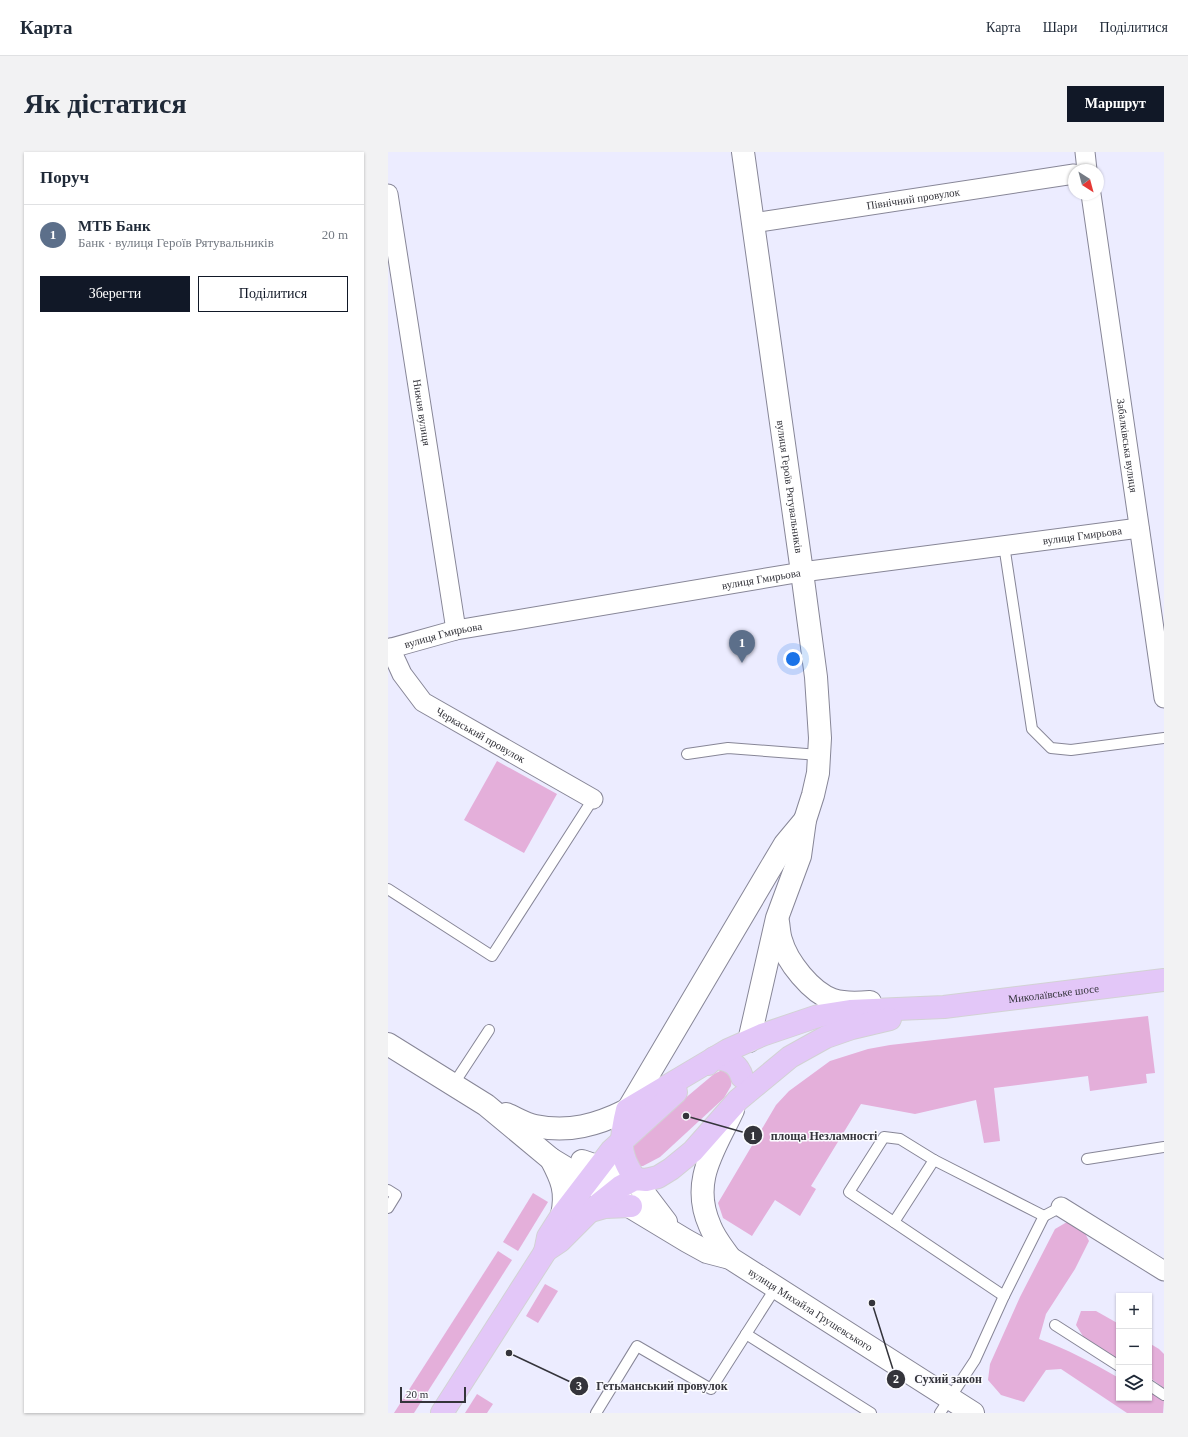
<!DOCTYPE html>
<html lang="uk">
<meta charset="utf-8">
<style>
body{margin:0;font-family:"Times New Roman",serif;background:#f2f2f3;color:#1f2937}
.controls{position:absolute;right:12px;bottom:12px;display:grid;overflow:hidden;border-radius:0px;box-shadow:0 1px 3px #0004}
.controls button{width:36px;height:36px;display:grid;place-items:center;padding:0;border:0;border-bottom:1px solid #e0e1e3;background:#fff;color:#1f2937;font:20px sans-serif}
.compass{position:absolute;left:680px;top:12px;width:36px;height:36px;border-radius:50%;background:#fff;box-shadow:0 1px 3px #0004;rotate:144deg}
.scale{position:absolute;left:12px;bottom:10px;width:66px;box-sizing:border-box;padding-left:4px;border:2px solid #34343b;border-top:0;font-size:11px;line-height:14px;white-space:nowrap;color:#34343b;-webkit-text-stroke:3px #fbfbff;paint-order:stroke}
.you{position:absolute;left:405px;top:507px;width:14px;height:14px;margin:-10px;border:3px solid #fff;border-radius:50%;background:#1a73e8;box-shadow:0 0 0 6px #1a73e833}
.badge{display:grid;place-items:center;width:26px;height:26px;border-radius:50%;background:#111827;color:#fff;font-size:13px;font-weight:700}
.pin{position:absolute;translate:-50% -33px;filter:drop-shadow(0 1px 2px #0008)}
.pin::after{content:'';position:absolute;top:21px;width:14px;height:12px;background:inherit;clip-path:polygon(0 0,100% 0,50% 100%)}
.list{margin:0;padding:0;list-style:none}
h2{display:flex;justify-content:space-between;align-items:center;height:52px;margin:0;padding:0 16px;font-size:17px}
h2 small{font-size:13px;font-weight:400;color:#747a83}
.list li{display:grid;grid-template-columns:26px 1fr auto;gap:12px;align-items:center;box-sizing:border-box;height:60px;padding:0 16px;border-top:1px solid #e0e1e3}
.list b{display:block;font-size:15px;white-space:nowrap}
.list p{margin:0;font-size:13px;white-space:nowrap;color:#747a83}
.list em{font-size:13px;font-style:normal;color:#747a83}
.actions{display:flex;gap:8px;padding:12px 16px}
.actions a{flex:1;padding:9px 0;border:1px solid #111827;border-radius:0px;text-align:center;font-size:14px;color:#111827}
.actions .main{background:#111827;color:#fff}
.icon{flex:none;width:22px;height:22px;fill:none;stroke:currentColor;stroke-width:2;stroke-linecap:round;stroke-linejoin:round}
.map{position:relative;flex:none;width:776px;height:1261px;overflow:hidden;border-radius:0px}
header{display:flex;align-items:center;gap:24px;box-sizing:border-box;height:56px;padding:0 20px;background:#fff;border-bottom:1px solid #e0e1e3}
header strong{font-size:19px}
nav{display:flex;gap:22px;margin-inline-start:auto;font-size:14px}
.intro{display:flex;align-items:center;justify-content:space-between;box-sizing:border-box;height:96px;padding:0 24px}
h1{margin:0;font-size:28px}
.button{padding:10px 18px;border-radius:0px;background:#111827;color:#fff;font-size:14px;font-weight:700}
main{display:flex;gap:24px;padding:0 24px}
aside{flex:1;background:#fff;border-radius:0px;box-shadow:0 1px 3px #0004}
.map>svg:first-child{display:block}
.green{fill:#e4afda}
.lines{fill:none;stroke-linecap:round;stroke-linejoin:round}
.service-casing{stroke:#878697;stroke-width:12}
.minor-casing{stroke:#878697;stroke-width:21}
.tertiary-casing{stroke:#878697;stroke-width:24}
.primary-casing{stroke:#d2d2d4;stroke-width:24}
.service{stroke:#fff;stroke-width:10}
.minor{stroke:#fff;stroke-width:19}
.tertiary{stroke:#fff;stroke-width:22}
.primary{stroke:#e3c7f8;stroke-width:22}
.labels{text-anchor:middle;stroke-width:3;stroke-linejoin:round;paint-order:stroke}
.street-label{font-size:11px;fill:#34343b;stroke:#fbfbff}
.leader{fill:none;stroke:#34343b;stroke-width:1.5}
.callout-dot{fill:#34343b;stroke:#fbfbff;stroke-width:1.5}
.mark-label{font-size:12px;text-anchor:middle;font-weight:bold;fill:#fff}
.callout-label{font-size:12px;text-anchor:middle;font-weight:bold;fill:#34343b;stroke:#fbfbff;stroke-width:3;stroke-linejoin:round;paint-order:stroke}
</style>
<header>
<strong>Карта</strong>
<nav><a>Карта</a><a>Шари</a><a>Поділитися</a></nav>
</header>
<div class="intro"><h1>Як дістатися</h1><a class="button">Маршрут</a></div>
<main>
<aside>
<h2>Поруч<small></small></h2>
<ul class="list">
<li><span class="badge" style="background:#5c6f8a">1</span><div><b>МТБ Банк</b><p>Банк · вулиця Героїв Рятувальників</p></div><em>20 m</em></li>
</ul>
<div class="actions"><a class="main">Зберегти</a><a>Поділитися</a></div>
</aside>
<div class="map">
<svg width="776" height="1261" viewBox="0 0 776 1261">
<rect width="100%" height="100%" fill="#ececff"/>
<g class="green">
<polygon points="109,609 169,642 136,701 76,668"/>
<polygon points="760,864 767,921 758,922 759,931 702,939 700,924 606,936 612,989 596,991 588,948 527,962 473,952 423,1034 428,1037 412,1064 387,1048 364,1084 335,1066 330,1051 388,953 401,939 442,909 480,897 502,893"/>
<polygon points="336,917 339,917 344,927 343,934 336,946 272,1005 255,1014 250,1014 244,1007 245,990 326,922"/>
<polygon points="145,1041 160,1050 130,1099 115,1090"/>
<path d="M679 1070 694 1075 701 1089 687 1117 658 1162 651 1187C679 1197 705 1211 731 1226V1246H761V1238L776 1248 775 1261H739L673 1217 658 1218 636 1250 613 1243 600 1228 602 1212 632 1145 667 1077Z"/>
<polygon points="110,1099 124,1108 26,1261 6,1261"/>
<polygon points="157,1132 170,1139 150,1171 138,1164"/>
<polygon points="693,1159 708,1159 731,1172 731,1208 698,1189 688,1173"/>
<polygon points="761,1191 771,1197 776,1202 776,1236 761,1225"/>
<polygon points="89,1242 105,1252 99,1261 77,1261"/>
</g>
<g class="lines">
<g class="service-casing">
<g id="service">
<polyline points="616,393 644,577 663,596 683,598 776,586"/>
<polyline points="299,602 340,596 431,603"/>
<polyline points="0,737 104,804 205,647"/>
<polyline points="65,933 101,878"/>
<polyline points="699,1007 776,995"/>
<polyline points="0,1038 8,1043 0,1056"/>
<polyline points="506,1070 546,1008"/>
<polyline points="616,1144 461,1040 496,985 512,987 546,1008 656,1064 673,1055"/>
<polyline points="667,1173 731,1214"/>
<polyline points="358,1182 483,1261"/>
<polyline points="761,1233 776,1243"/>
<polyline points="208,1261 249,1194 323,1237 388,1135"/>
<polyline points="552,1261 587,1208 616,1144 656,1064"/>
</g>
</g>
<g class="minor-casing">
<g id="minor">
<polyline points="697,0 699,18"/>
<path id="s1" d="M0 42 68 478"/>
<path id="s2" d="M703 42 776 546"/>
<path id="s3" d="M365 71 686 22"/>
<path id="s4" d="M2 496 14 522 35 550 205 647"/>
<path id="s5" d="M0 497 68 478 414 420 751 376"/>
<polyline points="673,1055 776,1119"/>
</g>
</g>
<g class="tertiary-casing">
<g id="tertiary">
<path id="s6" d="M355 0 414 420 428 525 432 586 430 621 425 643 417 668 412 704 389 766 361 889"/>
<path d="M390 770C391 776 391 782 393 788 399 810 423 840 445 848 457 852 470 851 482 850"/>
<path id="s7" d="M0 892 98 953 163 1007 299 1089 319 1100 342 1106 585 1261"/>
<path d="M118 962C128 966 137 972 147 974 181 981 209 973 239 958"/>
<polyline points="236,964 379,722 397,692 417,668"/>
<path d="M163 1007C174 1028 179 1039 174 1063"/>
<polyline points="194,1009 247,1027 259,1045 278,1070"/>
<path d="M342 1106C335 1096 326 1085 322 1074 302 1029 326 999 345 958"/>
</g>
</g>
<g class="primary-casing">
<g id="primary">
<path d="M320 912 326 906C340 907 350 911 354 925"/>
<path id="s8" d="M247 1027C243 1020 238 1013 236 1005 231 992 236 970 239 958L340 898 374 883 430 864 462 859 556 855 776 828"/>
<polyline points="203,1059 217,1055 243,1054"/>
<polyline points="157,1099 172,1089 202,1059 232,1035 247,1027 258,1028 270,1025 283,1017 305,999 350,948 402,905 438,885 464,876 502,867"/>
<polyline points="54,1261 157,1100 160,1085 174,1063 223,999 288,940"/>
</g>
</g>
<use href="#service" class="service"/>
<use href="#minor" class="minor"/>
<use href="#tertiary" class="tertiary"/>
<use href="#primary" class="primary"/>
</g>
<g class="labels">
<g class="street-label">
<text dy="4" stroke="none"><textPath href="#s3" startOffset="162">Північний провулок</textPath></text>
<text dy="4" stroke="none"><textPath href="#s1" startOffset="221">Нижня вулиця</textPath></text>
<text dy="4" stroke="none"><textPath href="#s2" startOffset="254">Забалківська вулиця</textPath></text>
<text dy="4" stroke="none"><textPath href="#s6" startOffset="338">вулиця Героїв Рятувальників</textPath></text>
<text dy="4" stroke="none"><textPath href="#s5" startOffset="704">вулиця Гмирьова</textPath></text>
<text dy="4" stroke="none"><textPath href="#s5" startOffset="380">вулиця Гмирьова</textPath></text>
<text dy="4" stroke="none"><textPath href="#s5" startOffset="57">вулиця Гмирьова</textPath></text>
<text dy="4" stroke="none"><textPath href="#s4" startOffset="130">Черкаський провулок</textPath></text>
<text dy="4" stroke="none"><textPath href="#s8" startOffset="523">Миколаївське шосе</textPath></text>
<text dy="4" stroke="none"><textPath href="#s7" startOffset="501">вулиця Михайла Грушевського</textPath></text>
</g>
</g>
<path class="leader" d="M298 964L365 983M484 1151L508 1227M121 1201L191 1234"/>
<g class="callout-dot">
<circle cx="298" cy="964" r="4"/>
<circle cx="484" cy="1151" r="4"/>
<circle cx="121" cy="1201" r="4"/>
<circle cx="365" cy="983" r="10"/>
<circle cx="508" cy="1227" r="10"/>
<circle cx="191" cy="1234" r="10"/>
</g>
<g class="mark-label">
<text x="365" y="988">1</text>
<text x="508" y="1231">2</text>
<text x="191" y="1238">3</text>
</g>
<g class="callout-label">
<text x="436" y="988">площа Незламності</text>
<text x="560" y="1231">Сухий закон</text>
<text x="274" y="1238">Гетьманський провулок</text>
</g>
</svg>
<div class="controls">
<button>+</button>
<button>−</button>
<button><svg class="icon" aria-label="layers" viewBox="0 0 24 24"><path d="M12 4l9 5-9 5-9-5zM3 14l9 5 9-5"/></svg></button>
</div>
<svg class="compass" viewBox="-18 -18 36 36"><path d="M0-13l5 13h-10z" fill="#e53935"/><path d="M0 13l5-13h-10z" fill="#747a83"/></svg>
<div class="scale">20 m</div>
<div class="you"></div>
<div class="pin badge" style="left:354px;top:511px;background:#5c6f8a">1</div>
</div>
</main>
